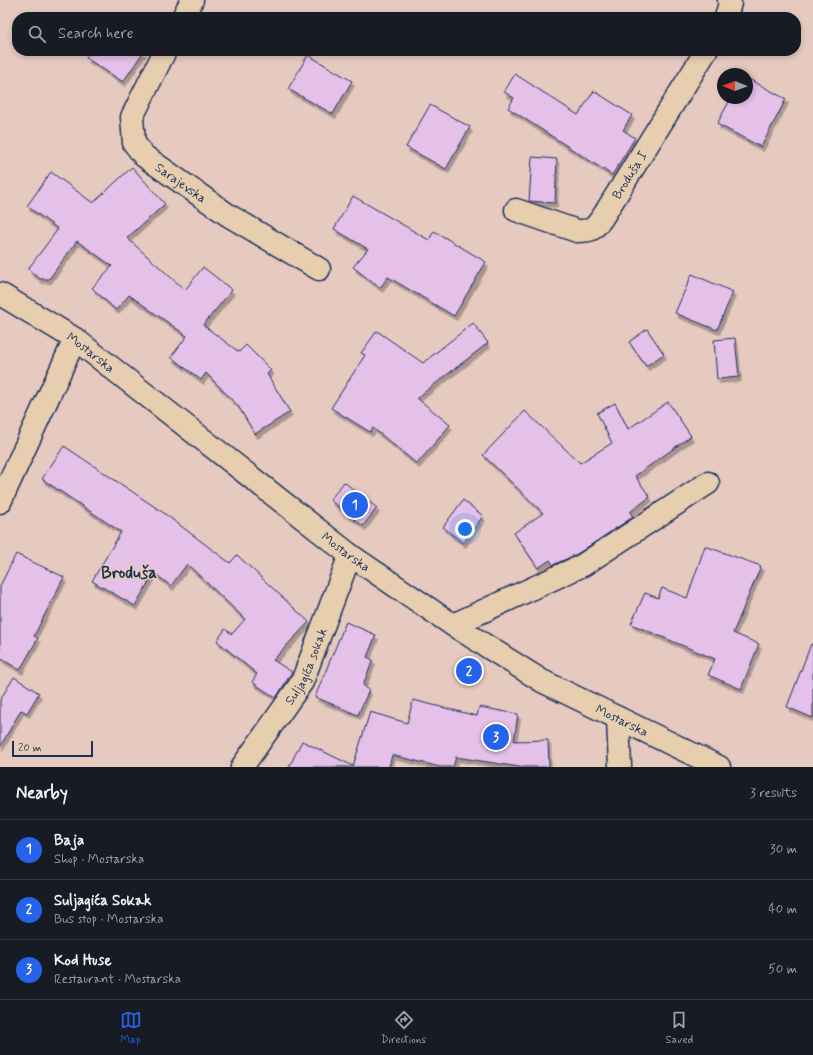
<!DOCTYPE html>
<meta charset="utf-8">
<style>
body{margin:0;font-family:Mynerve,sans-serif;background:#242831;color:#f1f3f6}
.compass{position:absolute;left:717px;top:68px;width:36px;height:36px;border-radius:50%;background:#171b24;box-shadow:0 2px 6px #0003;rotate:271deg}
.scale{position:absolute;left:12px;bottom:10px;width:81px;box-sizing:border-box;padding-left:4px;border:2px solid #1b2f5e;border-top:0;font-size:11px;line-height:14px;white-space:nowrap;color:#1b2f5e;-webkit-text-stroke:3px #e7ceaf;paint-order:stroke}
.you{position:absolute;left:465px;top:529px;width:14px;height:14px;margin:-10px;border:3px solid #fff;border-radius:50%;background:#1a73e8;box-shadow:0 0 0 6px #1a73e833}
.badge{display:grid;place-items:center;width:26px;height:26px;border-radius:50%;background:#2563eb;color:#fff;font-size:13px;font-weight:700}
.pin{position:absolute;translate:-50% -50%;border:2px solid #fff;box-shadow:0 1px 4px #0006}
.list{margin:0;padding:0;list-style:none}
h2{display:flex;justify-content:space-between;align-items:center;height:52px;margin:0;padding:0 16px;font-size:17px}
h2 small{font-size:13px;font-weight:400;color:#9ea1a6}
.list li{display:grid;grid-template-columns:26px 1fr auto;gap:12px;align-items:center;box-sizing:border-box;height:60px;padding:0 16px;border-top:1px solid #363941}
.list b{display:block;font-size:15px;white-space:nowrap}
.list p{margin:0;font-size:13px;white-space:nowrap;color:#9ea1a6}
.list em{font-size:13px;font-style:normal;color:#9ea1a6}
.icon{flex:none;width:22px;height:22px;fill:none;stroke:currentColor;stroke-width:2;stroke-linecap:round;stroke-linejoin:round}
.map{position:relative;flex:none;width:813px;height:767px;overflow:hidden}
.search{position:absolute;background:#171b24;box-shadow:0 2px 6px #0003;left:12px;right:12px;top:12px;height:44px;display:flex;align-items:center;gap:10px;box-sizing:border-box;padding:0 14px;border-radius:16px;color:#9ea1a6;font-size:15px}
.sheet{height:232px;background:#171b24}
nav{display:flex;justify-content:space-around;align-items:center;box-sizing:border-box;height:56px;border-top:1px solid #363941;background:#171b24;font-size:11px;color:#9ea1a6}
nav a{display:grid;justify-items:center;gap:2px}
nav .on{color:#2563eb}
.map>svg:first-child{display:block}
.building{fill:#e5c0e9;stroke:#1b2f5e;filter:url(#shadow)}
.lines{fill:none;stroke-linecap:round;stroke-linejoin:round}
.street-casing{stroke:#1b2f5e;stroke-width:25}
.secondary-casing{stroke:#1b2f5e;stroke-width:25}
.street{stroke:#e7ceaf;stroke-width:22}
.secondary{stroke:#e7ceaf;stroke-width:22}
.labels{text-anchor:middle;stroke-width:3;stroke-linejoin:round;paint-order:stroke}
.street-label{font-size:13px;fill:#1b2f5e;stroke:#e7ceaf}
.district-label{font-size:17px;font-weight:bold;fill:#1b2f5e;stroke:#e7ceaf}
</style>
<div class="map">
<svg width="813" height="767" viewBox="0 0 813 767">
<defs>
<filter id="shadow"><feDropShadow dx="2.5" dy="4.5" stdDeviation="0" flood-color="#0004"/></filter>
</defs>
<rect width="100%" height="100%" fill="#e6cac0"/>
<filter id="ink" filterUnits="userSpaceOnUse"><feTurbulence type="fractalNoise" baseFrequency=".025" numOctaves="2"/><feDisplacementMap in="SourceGraphic" scale="8" xChannelSelector="R" yChannelSelector="G"/><feConvolveMatrix kernelMatrix="1 2 1 2 8 2 1 2 1" color-interpolation-filters="sRGB"/></filter>
<g filter="url(#ink)">
<g class="building">
<polygon points="90,51 144,51 123,82 86,58"/>
<polygon points="308,55 352,81 333,114 288,89"/>
<polygon points="515,74 578,115 594,91 632,115 623,130 635,138 612,175 508,108 514,98 504,92"/>
<polygon points="747,78 786,99 761,147 717,124 731,98 747,98"/>
<polygon points="430,105 470,127 446,169 406,147"/>
<polygon points="532,157 557,159 555,203 529,201"/>
<polygon points="132,167 165,204 127,238 185,290 203,267 232,290 203,325 239,352 246,345 271,370 267,374 290,412 255,434 238,406 206,373 201,380 171,357 187,336 129,295 116,310 92,288 112,266 77,241 49,279 40,279 28,269 58,229 27,206 51,172 93,203"/>
<polygon points="353,196 429,240 434,231 486,262 454,316 388,277 380,288 353,267 368,249 334,229"/>
<polygon points="692,274 733,292 717,330 675,313"/>
<polygon points="473,323 488,343 417,398 450,425 417,464 373,428 370,432 331,408 365,355 361,353 377,331 423,363"/>
<polygon points="647,329 664,354 646,366 629,342"/>
<polygon points="735,338 739,377 717,379 714,340"/>
<polygon points="668,402 691,436 635,476 650,497 630,512 633,517 577,554 553,565 550,560 538,568 514,533 543,513 483,455 525,411 580,463 612,443 597,413 615,403 628,429"/>
<polygon points="64,446 161,511 230,563 237,555 309,622 273,660 292,672 276,698 252,682 257,674 217,641 225,629 232,634 245,619 187,564 171,586 154,573 135,606 92,581 121,532 42,479"/>
<polygon points="344,482 377,508 363,526 330,500"/>
<polygon points="463,500 483,516 463,543 443,527"/>
<polygon points="705,546 761,566 733,633 759,644 741,689 708,675 715,659 631,624 645,593 658,598 662,588 687,598"/>
<polygon points="16,554 64,577 34,636 38,638 20,670 0,658 0,586"/>
<polygon points="346,622 376,635 367,657 373,660 363,685 369,690 358,715 315,697"/>
<polygon points="811,644 813,645 813,718 787,707"/>
<polygon points="14,677 39,693 27,713 21,710 0,747 0,700"/>
<polygon points="413,700 477,716 479,707 518,714 514,741 548,740 549,767 519,767 456,757 453,767 440,767 392,755 389,767 289,767 302,741 353,766 370,712 407,723"/>
</g>
<g class="lines">
<g class="street-casing">
<g id="street">
<polyline points="183,17 192,0"/>
<polyline points="726,17 730,3 729,0"/>
<path id="s1" d="M165 51 132 117 134 143 144 156 228 215 319 269"/>
<path id="s2" d="M516 210 577 231C592 231 593 230 602 218L706 51"/>
<polyline points="0,502 75,339"/>
<polyline points="453,625 583,565 708,483"/>
<polyline points="618,718 620,767"/>
<path id="s3" d="M242 767 302 682 350 555"/>
</g>
</g>
<g class="secondary-casing">
<g id="secondary">
<path id="s4" d="M0 294 75 339 350 555 453 625 542 681 719 767"/>
</g>
</g>
<use href="#street" class="street"/>
<use href="#secondary" class="secondary"/>
</g>
</g>
<g class="labels">
<g class="street-label">
<text dy="5" stroke="none"><textPath href="#s2" startOffset="146">Broduša I</textPath></text>
<text dy="5" stroke="none"><textPath href="#s1" startOffset="162">Sarajevska</textPath></text>
<text dy="5" stroke="none"><textPath href="#s4" startOffset="108">Mostarska</textPath></text>
<text dy="5" stroke="none"><textPath href="#s4" startOffset="432">Mostarska</textPath></text>
<text dy="5" stroke="none"><textPath href="#s3" startOffset="120">Suljagića sokak</textPath></text>
<text dy="5" stroke="none"><textPath href="#s4" startOffset="756">Mostarska</textPath></text>
</g>
<g class="district-label">
<text x="129" y="578">Broduša</text>
</g>
</g>
</svg>
<svg class="compass" viewBox="-18 -18 36 36"><path d="M0-13l5 13h-10z" fill="#e53935"/><path d="M0 13l5-13h-10z" fill="#9ea1a6"/></svg>
<div class="scale">20 m</div>
<div class="you"></div>
<div class="pin badge" style="left:355px;top:505px">1</div>
<div class="pin badge" style="left:469px;top:671px">2</div>
<div class="pin badge" style="left:496px;top:737px">3</div>
<div class="search"><svg class="icon" aria-label="search" viewBox="0 0 24 24"><circle cx="10" cy="10" r="6"/><path d="M15 15l6 6"/></svg>Search here</div>
</div>
<section class="sheet">
<h2>Nearby<small>3 results</small></h2>
<ul class="list">
<li><span class="badge">1</span><div><b>Baja</b><p>Shop · Mostarska</p></div><em>30 m</em></li>
<li><span class="badge">2</span><div><b>Suljagića Sokak</b><p>Bus stop · Mostarska</p></div><em>40 m</em></li>
<li><span class="badge">3</span><div><b>Kod Huse</b><p>Restaurant · Mostarska</p></div><em>50 m</em></li>
</ul>
</section>
<nav>
<a class="on"><svg class="icon" aria-label="map" viewBox="0 0 24 24"><path d="M3 6l6-2 6 2 6-2v14l-6 2-6-2-6 2zM9 4v14M15 6v14"/></svg>Map</a>
<a><svg class="icon" aria-label="directions" viewBox="0 0 24 24"><path d="M12 3l9 9-9 9-9-9zM9 14v-3h6M13 9l2 2-2 2"/></svg>Directions</a>
<a><svg class="icon" aria-label="saved" viewBox="0 0 24 24"><path d="M7 4h10v16l-5-4-5 4z"/></svg>Saved</a>
</nav>
